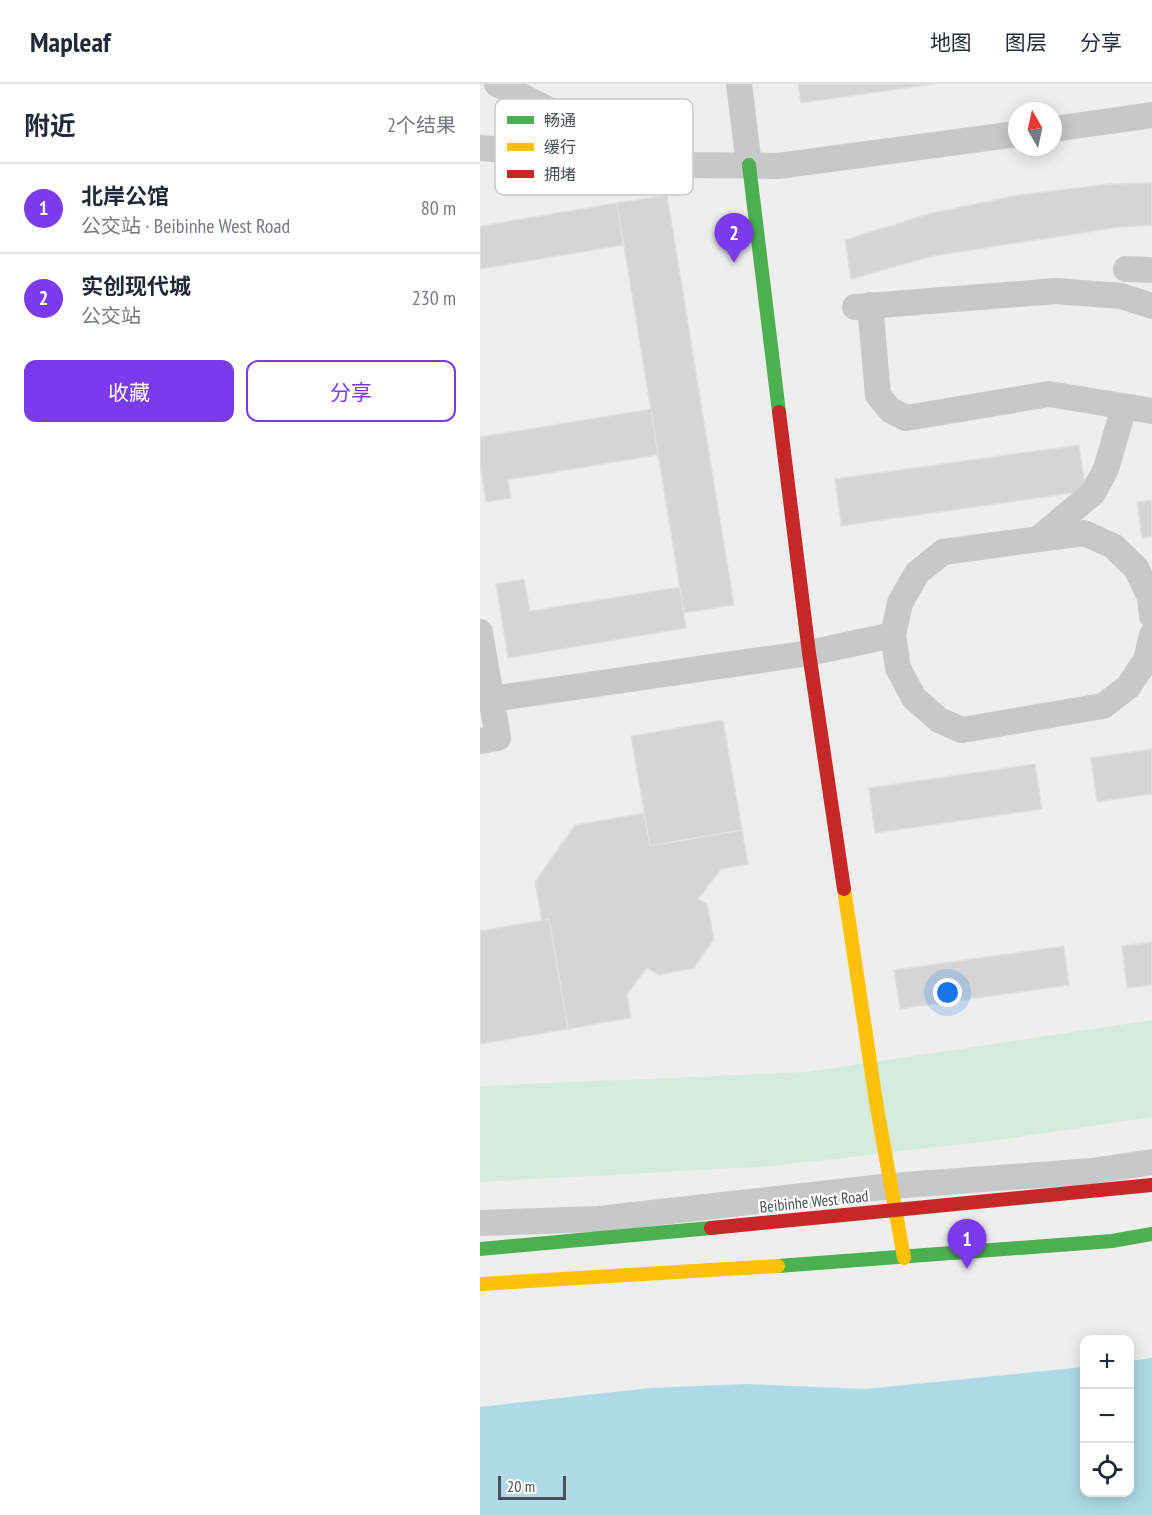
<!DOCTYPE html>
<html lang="zh">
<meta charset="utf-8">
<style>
body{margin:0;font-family:"PT Sans Narrow","Noto Sans SC",sans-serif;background:#f6f6f7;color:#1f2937}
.controls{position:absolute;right:18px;bottom:18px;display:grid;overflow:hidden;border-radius:12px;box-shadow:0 3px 15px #0003}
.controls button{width:54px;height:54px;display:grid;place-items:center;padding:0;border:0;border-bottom:2px solid #e0e1e3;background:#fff;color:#1f2937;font:30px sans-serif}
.compass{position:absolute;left:528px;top:18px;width:54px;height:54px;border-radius:50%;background:#fff;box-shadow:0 3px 15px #0003;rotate:351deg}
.scale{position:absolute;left:18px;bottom:15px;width:68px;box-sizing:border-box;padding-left:6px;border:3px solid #485158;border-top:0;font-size:16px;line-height:21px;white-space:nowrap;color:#485158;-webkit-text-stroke:4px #fff;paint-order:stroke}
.you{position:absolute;left:468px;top:909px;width:21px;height:21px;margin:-15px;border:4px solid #fff;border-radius:50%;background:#1a73e8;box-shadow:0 0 0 9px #1a73e833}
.badge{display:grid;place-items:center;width:39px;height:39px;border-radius:50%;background:#7c3aed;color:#fff;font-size:20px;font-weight:700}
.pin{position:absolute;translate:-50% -50px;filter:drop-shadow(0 2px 3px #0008)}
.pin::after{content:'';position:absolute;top:32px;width:21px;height:18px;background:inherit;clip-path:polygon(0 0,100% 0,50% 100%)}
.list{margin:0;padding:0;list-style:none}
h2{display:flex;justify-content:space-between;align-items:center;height:78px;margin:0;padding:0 24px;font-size:26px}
h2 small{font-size:20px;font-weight:400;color:#747a83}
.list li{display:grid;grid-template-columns:39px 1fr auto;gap:18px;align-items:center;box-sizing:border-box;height:90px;padding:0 24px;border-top:2px solid #e0e1e3}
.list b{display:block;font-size:22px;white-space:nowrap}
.list p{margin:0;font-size:20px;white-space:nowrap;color:#747a83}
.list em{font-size:20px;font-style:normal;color:#747a83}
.actions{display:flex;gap:12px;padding:18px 24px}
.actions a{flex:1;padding:14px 0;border:2px solid #7c3aed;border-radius:12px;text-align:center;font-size:21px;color:#7c3aed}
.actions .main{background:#7c3aed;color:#fff}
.icon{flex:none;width:33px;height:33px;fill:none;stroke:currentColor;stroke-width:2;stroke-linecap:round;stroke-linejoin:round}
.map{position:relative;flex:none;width:672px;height:1431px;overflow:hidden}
header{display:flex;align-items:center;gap:36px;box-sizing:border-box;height:84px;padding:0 30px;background:#fff;border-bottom:2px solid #e0e1e3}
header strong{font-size:28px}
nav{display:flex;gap:33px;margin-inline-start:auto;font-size:21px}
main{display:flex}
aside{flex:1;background:#fff}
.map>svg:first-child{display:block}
.green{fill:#d5ebde}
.water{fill:#addae6}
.building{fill:#d5d5d7;stroke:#e0e0e1;stroke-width:1.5}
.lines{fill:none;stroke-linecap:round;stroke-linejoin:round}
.street{stroke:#c6c8c9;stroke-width:26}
.fast{stroke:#4caf50;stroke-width:14}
.slow{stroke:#ffc107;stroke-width:14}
.jam{stroke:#c62828;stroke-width:14}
.labels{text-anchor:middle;stroke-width:4.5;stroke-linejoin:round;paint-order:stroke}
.street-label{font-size:16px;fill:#485158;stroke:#fff}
.key{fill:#fff;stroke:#c8cbcd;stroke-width:1.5}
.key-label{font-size:16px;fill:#485158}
</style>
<header>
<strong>Mapleaf</strong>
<nav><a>地图</a><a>图层</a><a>分享</a></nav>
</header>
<main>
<aside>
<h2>附近<small>2个结果</small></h2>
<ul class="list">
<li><span class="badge">1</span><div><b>北岸公馆</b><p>公交站 · Beibinhe West Road</p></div><em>80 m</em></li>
<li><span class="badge">2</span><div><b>实创现代城</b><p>公交站</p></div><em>230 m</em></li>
</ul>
<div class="actions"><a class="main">收藏</a><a>分享</a></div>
</aside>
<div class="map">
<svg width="672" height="1431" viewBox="0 0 672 1431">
<rect width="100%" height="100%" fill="#efeeee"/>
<polygon class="green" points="672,936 672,1033 518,1056 292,1082 0,1098 0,1002 328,988"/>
<polygon class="water" points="672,1274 672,1431 0,1431 0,1323 170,1304 266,1300 385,1305 604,1283 604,1408 650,1408 650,1277"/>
<g class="building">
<polygon points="318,0 453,0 321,19"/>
<polygon points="672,99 672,141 640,143 453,172 371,195 365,156 448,130 538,111 630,100"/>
<polygon points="187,111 254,521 204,529 137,119"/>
<polygon points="137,119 143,161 0,185 0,142"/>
<polygon points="171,325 178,371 28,396 31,414 6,418 0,381 0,353"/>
<polygon points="599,361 606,407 361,442 355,395"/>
<polygon points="672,416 672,453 662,454 657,418"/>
<polygon points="44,495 50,527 200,503 206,544 28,574 16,500"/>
<polygon points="243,636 262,746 170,762 151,652"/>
<polygon points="672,665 672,710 617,718 611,674"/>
<polygon points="555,680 562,725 395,749 389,704"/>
<polygon points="164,729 170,762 262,746 268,780 241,785 218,815 227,820 234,855 214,884 179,891 167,884 147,910 151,934 88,945 69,835 62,837 55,798 95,741"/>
<polygon points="69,835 88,945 0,960 0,847"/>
<polygon points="672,858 672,901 647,904 642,862"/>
<polygon points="584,862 589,901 420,925 414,886"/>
</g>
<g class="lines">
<g class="street">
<polyline points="17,0 67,25 89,72"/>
<polyline points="259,0 269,81"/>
<polyline points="573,45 672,31"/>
<polyline points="0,64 210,81 298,82 537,50"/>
<polyline points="646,185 672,186"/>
<polyline points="390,221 398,311 410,326 426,334 569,310 672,327"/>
<polyline points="375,223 576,207 641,212 672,222"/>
<polyline points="558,455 613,409 626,385 644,323"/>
<polyline points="672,532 670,513 656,484 633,462 604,449 463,468 437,489 420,519 413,551 418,584 434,614 459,636 482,646 623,622 648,603 666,576 672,551"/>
<polyline points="0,548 18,654 0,657"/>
<polyline points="11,615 329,569 413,551"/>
<polyline points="0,1139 119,1135 412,1102 612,1087 672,1078"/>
</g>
<g class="fast">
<polyline points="269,81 299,328"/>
<polyline points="0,1165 231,1144"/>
<polyline points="298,1182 632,1157 672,1150"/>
</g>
<g class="slow">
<polyline points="364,805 397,1024 424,1174"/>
<polyline points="0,1200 298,1182"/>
</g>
<g class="jam">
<polyline points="299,328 329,569 364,805"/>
<polyline points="231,1144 672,1101"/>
</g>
</g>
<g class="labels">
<g class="street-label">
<text transform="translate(334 1117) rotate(-6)" y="6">Beibinhe West Road</text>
</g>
</g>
<rect x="15" y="15" width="198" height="96" rx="9" class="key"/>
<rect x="27" y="32" width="27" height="8" fill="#4caf50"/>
<rect x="27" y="59" width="27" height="8" fill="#ffc107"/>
<rect x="27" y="86" width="27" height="8" fill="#c62828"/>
<g class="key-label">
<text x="64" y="42">畅通</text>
<text x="64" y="69">缓行</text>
<text x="64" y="96">拥堵</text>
</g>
</svg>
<div class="controls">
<button>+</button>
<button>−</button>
<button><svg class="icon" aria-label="locate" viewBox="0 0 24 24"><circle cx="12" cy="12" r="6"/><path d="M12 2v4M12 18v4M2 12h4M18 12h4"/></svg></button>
</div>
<svg class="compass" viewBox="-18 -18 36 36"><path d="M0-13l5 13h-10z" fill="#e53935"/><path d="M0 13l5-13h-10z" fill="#747a83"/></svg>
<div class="scale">20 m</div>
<div class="you"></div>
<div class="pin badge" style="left:487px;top:1185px">1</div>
<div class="pin badge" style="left:254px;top:179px">2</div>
</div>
</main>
